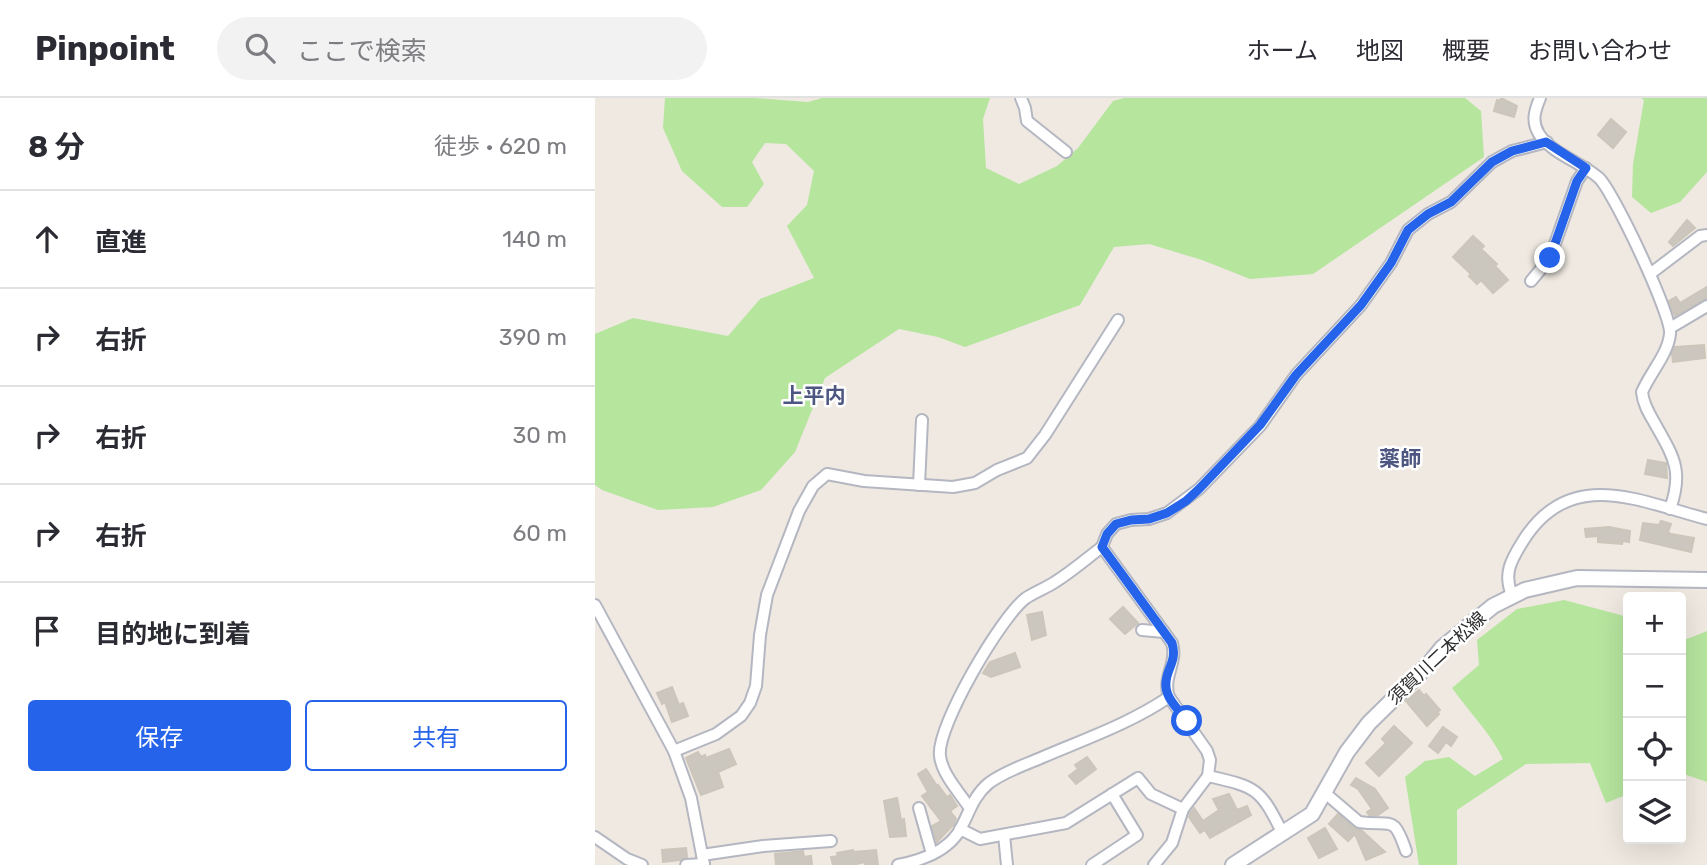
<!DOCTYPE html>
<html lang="ja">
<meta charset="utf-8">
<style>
body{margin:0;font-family:Rubik,"Noto Sans JP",sans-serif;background:#f2f2f3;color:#2b2b33}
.controls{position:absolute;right:21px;bottom:21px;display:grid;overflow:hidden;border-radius:7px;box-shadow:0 7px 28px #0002}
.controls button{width:63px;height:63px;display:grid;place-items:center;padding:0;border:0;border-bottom:2px solid #e1e1e2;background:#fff;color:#2b2b33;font:35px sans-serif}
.stop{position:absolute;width:21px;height:21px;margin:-16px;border:5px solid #2563eb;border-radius:50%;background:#fff}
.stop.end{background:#2563eb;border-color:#fff;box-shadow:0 2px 7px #0008}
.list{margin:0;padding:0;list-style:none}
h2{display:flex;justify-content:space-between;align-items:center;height:91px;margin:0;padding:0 28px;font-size:30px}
h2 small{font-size:23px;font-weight:400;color:#7c7c81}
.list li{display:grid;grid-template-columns:46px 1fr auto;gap:21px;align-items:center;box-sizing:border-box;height:98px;padding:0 28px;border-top:2px solid #e1e1e2}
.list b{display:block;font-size:26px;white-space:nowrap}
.list em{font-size:23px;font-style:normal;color:#7c7c81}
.actions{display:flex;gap:14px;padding:21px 28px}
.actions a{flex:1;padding:16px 0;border:2px solid #2563eb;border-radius:7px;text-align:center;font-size:24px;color:#2563eb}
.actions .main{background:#2563eb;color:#fff}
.icon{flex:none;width:38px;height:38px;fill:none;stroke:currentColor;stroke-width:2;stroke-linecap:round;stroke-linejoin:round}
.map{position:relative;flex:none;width:1112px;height:767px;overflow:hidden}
header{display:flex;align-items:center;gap:42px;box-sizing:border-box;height:98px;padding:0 35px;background:#fff;border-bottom:2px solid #e1e1e2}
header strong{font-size:33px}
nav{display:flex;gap:38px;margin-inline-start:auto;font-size:24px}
.search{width:490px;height:63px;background:#f2f2f3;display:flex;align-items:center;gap:18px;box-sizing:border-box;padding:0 24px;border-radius:38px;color:#7c7c81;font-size:26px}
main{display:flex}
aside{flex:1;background:#fff}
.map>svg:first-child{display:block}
.green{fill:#b6e59e}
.building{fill:#cbc7bf;stroke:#cbc5ba;stroke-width:2}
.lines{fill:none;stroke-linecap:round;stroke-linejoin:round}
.minor-casing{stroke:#b4b7c1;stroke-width:14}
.secondary-casing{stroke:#b4b7c1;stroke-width:18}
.minor{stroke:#fff;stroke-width:10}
.secondary{stroke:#fff;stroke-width:14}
.route{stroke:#2563eb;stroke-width:9}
.labels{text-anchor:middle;stroke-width:5;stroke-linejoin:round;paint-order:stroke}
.street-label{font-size:18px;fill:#2e2e2e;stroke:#fff}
.quarter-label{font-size:21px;font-weight:bold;fill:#4d5680;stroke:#fff}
</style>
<header>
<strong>Pinpoint</strong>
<div class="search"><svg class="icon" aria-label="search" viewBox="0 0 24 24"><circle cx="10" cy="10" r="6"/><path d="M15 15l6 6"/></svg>ここで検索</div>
<nav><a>ホーム</a><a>地図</a><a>概要</a><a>お問い合わせ</a></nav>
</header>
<main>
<aside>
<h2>8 分<small>徒歩 · 620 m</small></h2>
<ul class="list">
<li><svg class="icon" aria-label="ahead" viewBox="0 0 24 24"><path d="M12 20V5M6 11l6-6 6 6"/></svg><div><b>直進</b></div><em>140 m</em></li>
<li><svg class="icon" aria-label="right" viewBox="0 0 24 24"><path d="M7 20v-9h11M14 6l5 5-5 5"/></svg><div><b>右折</b></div><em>390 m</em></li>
<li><svg class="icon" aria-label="right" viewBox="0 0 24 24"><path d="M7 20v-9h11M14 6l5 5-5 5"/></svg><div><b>右折</b></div><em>30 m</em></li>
<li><svg class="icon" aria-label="right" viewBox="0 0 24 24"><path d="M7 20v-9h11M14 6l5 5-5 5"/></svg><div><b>右折</b></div><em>60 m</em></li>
<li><svg class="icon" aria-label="arrive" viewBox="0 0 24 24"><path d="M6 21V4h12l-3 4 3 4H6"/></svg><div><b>目的地に到着</b></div></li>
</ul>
<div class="actions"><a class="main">保存</a><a>共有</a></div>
</aside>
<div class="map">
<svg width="1112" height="767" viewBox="0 0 1112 767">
<rect width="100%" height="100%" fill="#efe9e1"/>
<g class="green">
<polygon points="70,0 160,0 213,4 227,0 395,0 388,21 391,70 424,86 462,68 483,50 518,3 529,0 870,0 886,13 889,59 718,176 655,181 607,162 554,146 519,149 485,207 370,249 343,239 304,231 230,280 200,354 166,392 118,409 63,412 7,392 0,387 0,236 38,220 133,238 165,201 219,180 192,128 212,107 219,73 191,46 170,45 157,64 169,86 152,109 127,109 87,73 68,30"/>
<polygon points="1046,0 1112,0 1112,74 1085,104 1056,115 1037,99 1038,66 1049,2"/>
<path d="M969 502 1033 519V696L1011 705 995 665 931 666 862 712V767H824L810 679 830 663 854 659 880 678 908 661C895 634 874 614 857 590L884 567 882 542 922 511Z"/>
<polygon points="1112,533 1112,684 1089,676 1086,677 1086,538 1092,541"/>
</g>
<g class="building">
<polygon points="906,0 922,8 919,19 899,13 902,2 905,3"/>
<polygon points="1016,21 1031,34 1018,50 1003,37"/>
<polygon points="1092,122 1100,130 1078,148 1074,144"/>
<polygon points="878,138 889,148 886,151 902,166 900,168 913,182 898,195 886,182 882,186 874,178 876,176 858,159"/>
<polygon points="1112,189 1112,200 1080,218 1074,203 1081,199 1085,205"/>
<polygon points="1109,247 1110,260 1078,264 1077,256 1080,249"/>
<polygon points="1053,362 1071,365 1072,380 1050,376"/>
<polygon points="1066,423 1076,426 1073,434 1076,436 1099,440 1096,454 1045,442 1048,425 1064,427"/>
<polygon points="1014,429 1035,433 1034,444 1028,443 1027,446 1003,444 1003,438 991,439 990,431"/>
<polygon points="528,509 543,525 530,536 515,521"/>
<polygon points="447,514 451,537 437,542 432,517"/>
<polygon points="420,555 425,569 396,579 388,575 395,564"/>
<polygon points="77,589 84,607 88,605 93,618 77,624 70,604 67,606 62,595"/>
<polygon points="824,592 829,598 831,596 845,612 842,614 844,616 832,628 811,603"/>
<polygon points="799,628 817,645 784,678 771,665 791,645 787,641"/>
<polygon points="848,629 862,639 856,648 851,644 843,655 834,648"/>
<polygon points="134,651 141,666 123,674 128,689 106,697 91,660 103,654 106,659 110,657 111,660"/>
<polygon points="492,659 501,671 481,686 474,678 483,671 480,667"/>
<polygon points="331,671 342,688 343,687 352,699 355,697 362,708 355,713 361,721 359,726 342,744 337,728 346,723 327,698 333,694 323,676"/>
<polygon points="761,680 780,691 793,710 783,717 774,717 772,714 777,711 763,691 756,687"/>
<polygon points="634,696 642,712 652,708 656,717 615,740 610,732 605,735 594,719 595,715 599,710 608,723 624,712 618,701"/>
<polygon points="302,700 306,722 309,721 311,738 295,739 289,703"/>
<polygon points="743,716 759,730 766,732 790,754 771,762 760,736 753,743 734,726"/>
<polygon points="730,730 742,751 724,760 713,740"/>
<polygon points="91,750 92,759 85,762 68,764 67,752"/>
<polygon points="258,752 259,754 281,752 283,767 270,767 270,764 257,767 238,767 236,759 243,758 242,755"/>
<polygon points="208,753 209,759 216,758 217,767 181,767 180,756"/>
</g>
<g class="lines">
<g class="minor-casing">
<g id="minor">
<polyline points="426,0 430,10 432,23 471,54"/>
<path d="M945 0C940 12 936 23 944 36 957 56 986 64 1004 80 1018 93 1077 217 1075 236 1073 256 1055 275 1047 294 1048 305 1053 314 1059 324 1078 358 1089 372 1075 411"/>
<polyline points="1055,176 1105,138 1112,137"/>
<polyline points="936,183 955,160 982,83 991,70"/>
<polyline points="1075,230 1112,208"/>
<polyline points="324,387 327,322"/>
<polyline points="507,449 512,436 521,426 536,422 554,421 572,415 604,391 665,328 701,277 766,207 796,165 813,132 833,116 856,104 897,64 917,53 952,44"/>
<path d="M917 497C908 476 916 462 928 443 975 368 1043 403 1112 421"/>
<polyline points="0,507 79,653 96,700 109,767"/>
<polyline points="547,532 569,534"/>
<polyline points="79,653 121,636 146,618 155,605 161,588 165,537 172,497 204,413 218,388 232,376 269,383 358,389 380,385 402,372 432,360 450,337 523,222"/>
<path d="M730 695 764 724C797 729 798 715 811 753"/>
<path d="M374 709C364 694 347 676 345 658 341 629 407 517 431 500 440 494 451 490 460 484 476 474 491 461 507 449L577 545C583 565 567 579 574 599"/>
<polyline points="324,710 337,756"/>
<polyline points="365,731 385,741 471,725 543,680 556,696 588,711"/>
<polyline points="409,737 412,767"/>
<polyline points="0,739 32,761 47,767"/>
<polyline points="107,757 168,748 236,743"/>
<polyline points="91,767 109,766"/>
<path d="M303 767C324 763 350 754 363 735 374 717 377 699 394 685 410 673 430 667 448 659 490 641 536 625 574 599L612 653 615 662 613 678C662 689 665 690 688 736"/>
<polyline points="497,767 542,737 517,696"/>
<polyline points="559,767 577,745 588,711 613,678"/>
</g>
</g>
<g class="secondary-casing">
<polyline id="secondary" points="638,767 717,716 752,654 774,625 834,566 847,550 898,508 930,492 982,480 1112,482"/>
</g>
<use href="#minor" class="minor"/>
<use href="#secondary" class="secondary"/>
</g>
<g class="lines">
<path class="route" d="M592 623C585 613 572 602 571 589 569 572 583 565 577 545L507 449 512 436 521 426 536 422 554 421 572 415 591 403 604 391 665 327 701 277 766 207 796 165 813 132 833 116 856 104 897 64 917 53 951 44 991 70 982 83 955 160"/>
</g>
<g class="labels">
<g class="street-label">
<text transform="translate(842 560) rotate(-43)" y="6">須賀川二本松線</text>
</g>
<g class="quarter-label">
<text x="219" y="305">上平内</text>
<text x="805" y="368">薬師</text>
</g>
</g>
</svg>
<div class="controls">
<button>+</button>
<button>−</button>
<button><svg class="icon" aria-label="locate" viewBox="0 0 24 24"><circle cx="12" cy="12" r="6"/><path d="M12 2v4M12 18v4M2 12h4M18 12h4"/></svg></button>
<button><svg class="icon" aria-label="layers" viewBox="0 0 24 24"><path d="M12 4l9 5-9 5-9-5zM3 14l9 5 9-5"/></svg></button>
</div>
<div class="stop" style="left:592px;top:623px"></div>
<div class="stop end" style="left:955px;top:160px"></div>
</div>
</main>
